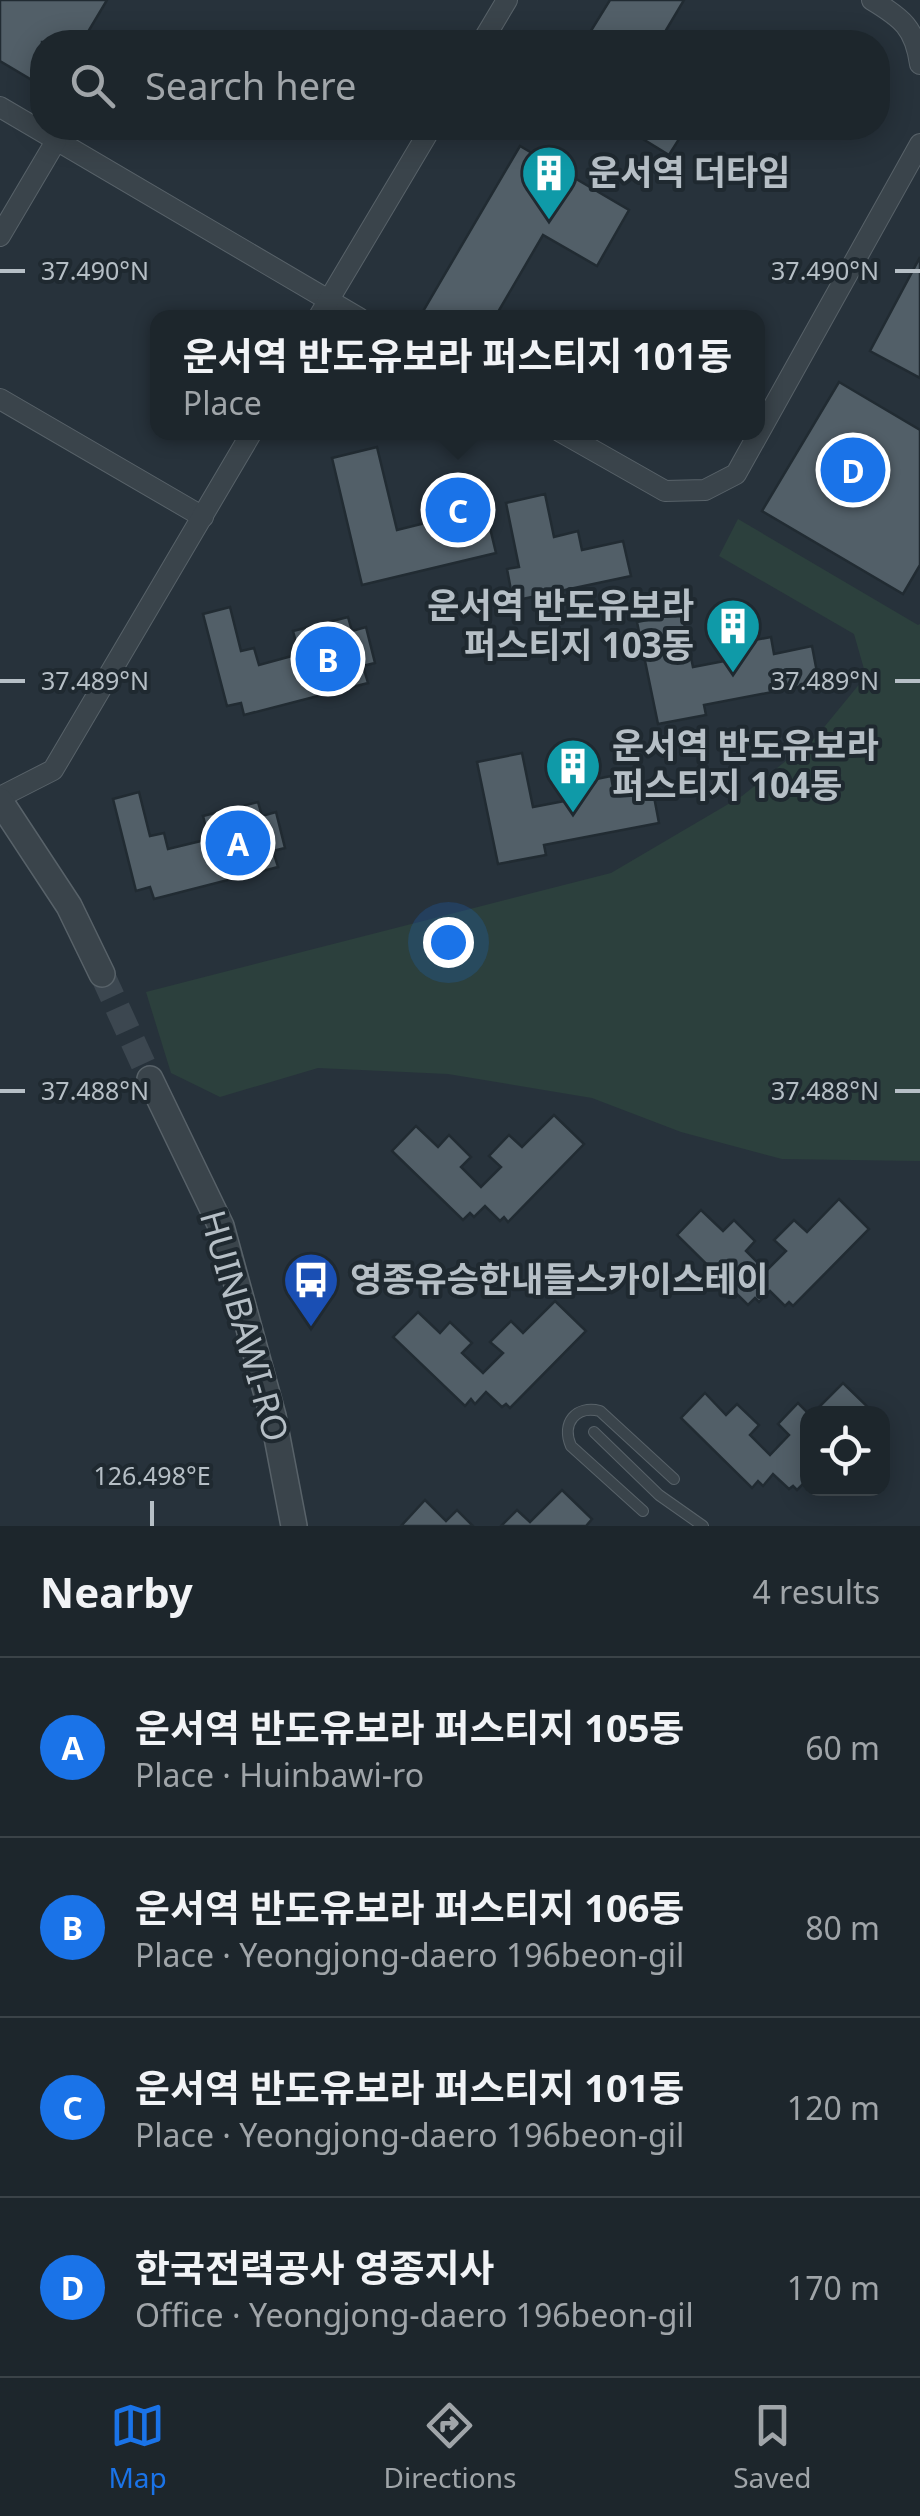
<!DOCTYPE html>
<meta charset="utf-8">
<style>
body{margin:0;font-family:"Noto Sans","Noto Sans KR",sans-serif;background:#252e34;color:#f1f3f6}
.controls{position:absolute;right:30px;bottom:30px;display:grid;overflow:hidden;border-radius:20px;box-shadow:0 5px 25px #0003}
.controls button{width:90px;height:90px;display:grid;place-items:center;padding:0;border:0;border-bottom:2px solid #3b4348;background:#1d262c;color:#f1f3f6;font:50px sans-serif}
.you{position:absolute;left:448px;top:942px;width:35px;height:35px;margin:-25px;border:8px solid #fff;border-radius:50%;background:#1a73e8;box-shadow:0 0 0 15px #1a73e833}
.badge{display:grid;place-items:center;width:65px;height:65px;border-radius:50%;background:#1a73e8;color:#fff;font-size:32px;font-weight:700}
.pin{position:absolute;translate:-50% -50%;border:5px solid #fff;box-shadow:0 2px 10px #0006}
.popup{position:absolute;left:150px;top:310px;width:615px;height:130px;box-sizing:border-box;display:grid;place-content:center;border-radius:20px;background:#1d262c;filter:drop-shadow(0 2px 8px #0005);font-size:32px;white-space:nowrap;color:#a0a5a9}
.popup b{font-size:38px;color:#f1f3f6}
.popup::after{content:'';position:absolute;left:50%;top:100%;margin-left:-20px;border:20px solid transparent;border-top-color:#1d262c}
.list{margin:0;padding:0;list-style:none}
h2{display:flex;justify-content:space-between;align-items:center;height:130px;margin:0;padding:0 40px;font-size:42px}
h2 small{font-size:32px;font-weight:400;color:#a0a5a9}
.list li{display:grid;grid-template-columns:65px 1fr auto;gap:30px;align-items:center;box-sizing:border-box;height:180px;padding:0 40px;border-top:2px solid #3b4348}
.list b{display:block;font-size:38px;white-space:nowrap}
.list p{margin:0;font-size:32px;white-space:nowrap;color:#a0a5a9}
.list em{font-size:32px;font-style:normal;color:#a0a5a9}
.icon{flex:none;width:55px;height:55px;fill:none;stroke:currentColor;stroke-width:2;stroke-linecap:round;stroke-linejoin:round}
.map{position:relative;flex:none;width:920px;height:1526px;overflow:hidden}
.search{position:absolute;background:#1d262c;box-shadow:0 5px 25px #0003;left:30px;right:30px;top:30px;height:110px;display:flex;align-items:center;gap:25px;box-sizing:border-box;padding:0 35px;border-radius:40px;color:#a0a5a9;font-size:38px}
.sheet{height:850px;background:#1d262c}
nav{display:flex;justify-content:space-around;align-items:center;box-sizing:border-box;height:140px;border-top:2px solid #3b4348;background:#1d262c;font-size:28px;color:#a0a5a9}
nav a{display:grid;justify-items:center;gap:5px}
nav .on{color:#1a73e8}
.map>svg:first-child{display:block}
.green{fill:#2c403d}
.building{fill:#525f68;stroke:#212b32;stroke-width:2.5}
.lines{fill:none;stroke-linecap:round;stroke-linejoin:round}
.tertiary-tunnel{stroke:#3c4750;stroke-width:25;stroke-dasharray:25 12;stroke-linecap:butt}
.service-casing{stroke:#586269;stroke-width:12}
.minor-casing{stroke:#586269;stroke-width:22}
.tertiary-casing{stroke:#586269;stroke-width:28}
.service{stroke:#3a444b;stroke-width:10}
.minor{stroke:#3a444b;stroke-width:20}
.tertiary{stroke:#3a444b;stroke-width:25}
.ticks{fill:none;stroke:#b6bfc6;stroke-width:4}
.labels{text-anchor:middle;stroke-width:8;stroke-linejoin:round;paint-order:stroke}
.poi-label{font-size:35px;font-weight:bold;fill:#b6bfc6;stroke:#1f2930;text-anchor:start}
.street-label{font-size:35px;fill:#b6bfc6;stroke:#1f2930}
.ticks-label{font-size:25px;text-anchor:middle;fill:#b6bfc6;stroke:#1f2930;stroke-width:8;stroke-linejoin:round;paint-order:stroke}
</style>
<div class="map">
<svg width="920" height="1526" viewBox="0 0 920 1526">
<rect width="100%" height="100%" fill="#27323b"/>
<polygon class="green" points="738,519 918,625 920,624 920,1161 782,1159 681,1132 592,1098 448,1074 318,1068 220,1097 171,1073 146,992 611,873 742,796 816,737 866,676 854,634 719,556"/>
<g class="building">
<polygon points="0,0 107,0 82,42 42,42 42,86 0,61"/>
<polygon points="610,0 684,0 659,42 584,42"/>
<polygon points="625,128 686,128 669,155"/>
<polygon points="520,146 629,210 597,266 543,235 498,312 509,318 430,318 422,313"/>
<polygon points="920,257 920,378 870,351"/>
<polygon points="839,382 920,430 920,565 903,594 762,511"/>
<polygon points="377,447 397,530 433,521 427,499 480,486 496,553 362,585 332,458"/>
<polygon points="545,494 554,537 578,531 582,550 623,541 631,576 513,601 507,569 519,567 506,503"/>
<polygon points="230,607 241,651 254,648 259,665 299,654 293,631 348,617 352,631 366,627 375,663 363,666 368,683 244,715 241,703 227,706 203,614"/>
<polygon points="682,613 693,667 735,659 733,644 771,637 774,654 812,646 819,683 704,705 706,715 658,724 637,622"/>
<polygon points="522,753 533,807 575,799 572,784 611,776 614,794 652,786 659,823 544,845 546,855 498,864 477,762"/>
<polygon points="139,792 150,836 164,833 168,849 209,839 203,816 258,802 262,816 276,812 285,848 273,851 278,867 154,899 150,887 136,891 113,799"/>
<polygon points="554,1115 584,1144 508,1222 504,1217 500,1221 485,1206 474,1217 470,1213 463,1220 392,1151 416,1126 438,1147 449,1135 471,1157 461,1167 481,1187 501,1167 489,1156 509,1135 522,1147"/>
<polygon points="839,1199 869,1229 793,1306 789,1302 785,1306 770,1291 759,1302 755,1298 748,1305 677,1235 701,1210 723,1231 734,1220 755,1241 746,1251 766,1271 786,1251 774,1240 794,1220 807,1232"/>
<polygon points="555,1301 586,1331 510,1408 506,1404 502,1407 486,1392 475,1404 471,1399 465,1406 393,1337 418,1312 440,1333 450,1322 472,1343 462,1353 483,1373 503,1353 490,1342 511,1321 523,1333"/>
<polygon points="843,1383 873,1412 812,1414"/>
<polygon points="705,1393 726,1415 737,1404 759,1425 750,1435 770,1455 789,1435 778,1424 798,1403 809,1414 808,1479 797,1490 793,1486 789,1489 773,1474 763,1486 758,1481 752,1488 681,1418"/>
<polygon points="562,1490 592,1519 586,1526 501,1526 517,1510 530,1522"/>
<polygon points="425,1500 446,1521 457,1510 473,1526 401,1526"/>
</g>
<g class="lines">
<polyline class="tertiary-tunnel" points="102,974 150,1079"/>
<g class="service-casing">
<g id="service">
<polyline points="594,1432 659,1495 703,1526"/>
<path d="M643 1511 571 1446C561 1423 576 1405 600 1411L674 1479"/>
</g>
</g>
<g class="minor-casing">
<g id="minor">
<path d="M872 0C902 18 915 28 920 64"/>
<polyline points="482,42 507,0"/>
<polyline points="0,107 359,318"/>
<polyline points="0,236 56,141"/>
<polyline points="318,318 431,128"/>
<polyline points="0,399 203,517"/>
<polyline points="561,432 665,491 705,490 736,474 920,144"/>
<polyline points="0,797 53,770 252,432"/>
</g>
</g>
<g class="tertiary-casing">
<g id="tertiary">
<polyline points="0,801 69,906 102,974"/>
<polyline points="150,1079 221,1226 273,1416 294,1526"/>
</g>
</g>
<use href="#service" class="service"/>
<use href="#minor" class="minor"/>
<use href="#tertiary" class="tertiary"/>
</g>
<path class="ticks" d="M0 271H25M895 271H920M0 681H25M895 681H920M0 1091H25M895 1091H920M152 1501V1526"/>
<defs>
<g id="building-pin" transform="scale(2.875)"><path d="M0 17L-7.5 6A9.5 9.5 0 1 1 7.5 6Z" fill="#0f9aa8" stroke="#1f2930"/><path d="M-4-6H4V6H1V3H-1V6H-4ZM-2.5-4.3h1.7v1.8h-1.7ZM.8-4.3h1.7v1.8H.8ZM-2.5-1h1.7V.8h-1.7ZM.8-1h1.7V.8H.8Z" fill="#fff"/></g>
<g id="bus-pin" transform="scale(2.875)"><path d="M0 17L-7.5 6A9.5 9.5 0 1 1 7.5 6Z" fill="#1a4fb4" stroke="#1f2930"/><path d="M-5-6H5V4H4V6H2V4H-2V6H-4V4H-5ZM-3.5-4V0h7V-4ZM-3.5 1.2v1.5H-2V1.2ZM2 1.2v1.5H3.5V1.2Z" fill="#fff"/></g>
</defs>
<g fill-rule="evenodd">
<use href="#building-pin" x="549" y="173"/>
<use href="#building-pin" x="733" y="626"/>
<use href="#building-pin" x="573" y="766"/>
<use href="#bus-pin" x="311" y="1280"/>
</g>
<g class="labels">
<g class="poi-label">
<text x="588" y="185">운서역 더타임</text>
<text x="694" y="618" text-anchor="end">운서역 반도유보라<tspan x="694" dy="40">퍼스티지 103동</tspan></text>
<text x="612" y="758">운서역 반도유보라<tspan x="612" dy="40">퍼스티지 104동</tspan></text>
<text x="350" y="1292">영종유승한내들스카이스테이</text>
</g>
<g class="street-label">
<text transform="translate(244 1326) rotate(74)" y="12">HUINBAWI-RO</text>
</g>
</g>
<g class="ticks-label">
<text x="95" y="280">37.490°N</text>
<text x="825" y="280">37.490°N</text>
<text x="95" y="690">37.489°N</text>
<text x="825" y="690">37.489°N</text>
<text x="95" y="1100">37.488°N</text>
<text x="825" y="1100">37.488°N</text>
<text x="152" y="1485">126.498°E</text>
</g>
</svg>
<div class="controls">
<button><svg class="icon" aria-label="locate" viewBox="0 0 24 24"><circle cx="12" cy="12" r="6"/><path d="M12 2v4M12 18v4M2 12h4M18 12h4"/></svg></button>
</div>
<div class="you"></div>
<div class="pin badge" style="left:238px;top:843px">A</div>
<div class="pin badge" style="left:328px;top:659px">B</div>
<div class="pin badge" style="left:458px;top:510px">C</div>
<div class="popup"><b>운서역 반도유보라 퍼스티지 101동</b>Place</div>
<div class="pin badge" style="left:853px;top:470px">D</div>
<div class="search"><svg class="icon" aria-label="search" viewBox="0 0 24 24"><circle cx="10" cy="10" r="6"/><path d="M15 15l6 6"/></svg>Search here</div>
</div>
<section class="sheet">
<h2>Nearby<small>4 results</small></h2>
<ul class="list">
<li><span class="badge">A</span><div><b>운서역 반도유보라 퍼스티지 105동</b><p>Place · Huinbawi-ro</p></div><em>60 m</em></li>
<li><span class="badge">B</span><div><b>운서역 반도유보라 퍼스티지 106동</b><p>Place · Yeongjong-daero 196beon-gil</p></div><em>80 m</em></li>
<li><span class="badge">C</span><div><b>운서역 반도유보라 퍼스티지 101동</b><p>Place · Yeongjong-daero 196beon-gil</p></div><em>120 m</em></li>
<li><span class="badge">D</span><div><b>한국전력공사 영종지사</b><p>Office · Yeongjong-daero 196beon-gil</p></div><em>170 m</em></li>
</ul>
</section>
<nav>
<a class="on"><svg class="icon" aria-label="map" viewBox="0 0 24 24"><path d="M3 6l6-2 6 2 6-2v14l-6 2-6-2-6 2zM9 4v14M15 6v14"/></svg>Map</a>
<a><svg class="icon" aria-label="directions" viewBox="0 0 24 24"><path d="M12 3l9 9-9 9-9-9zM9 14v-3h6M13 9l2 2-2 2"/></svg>Directions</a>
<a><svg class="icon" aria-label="saved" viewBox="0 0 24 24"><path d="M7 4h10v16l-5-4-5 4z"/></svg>Saved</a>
</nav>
